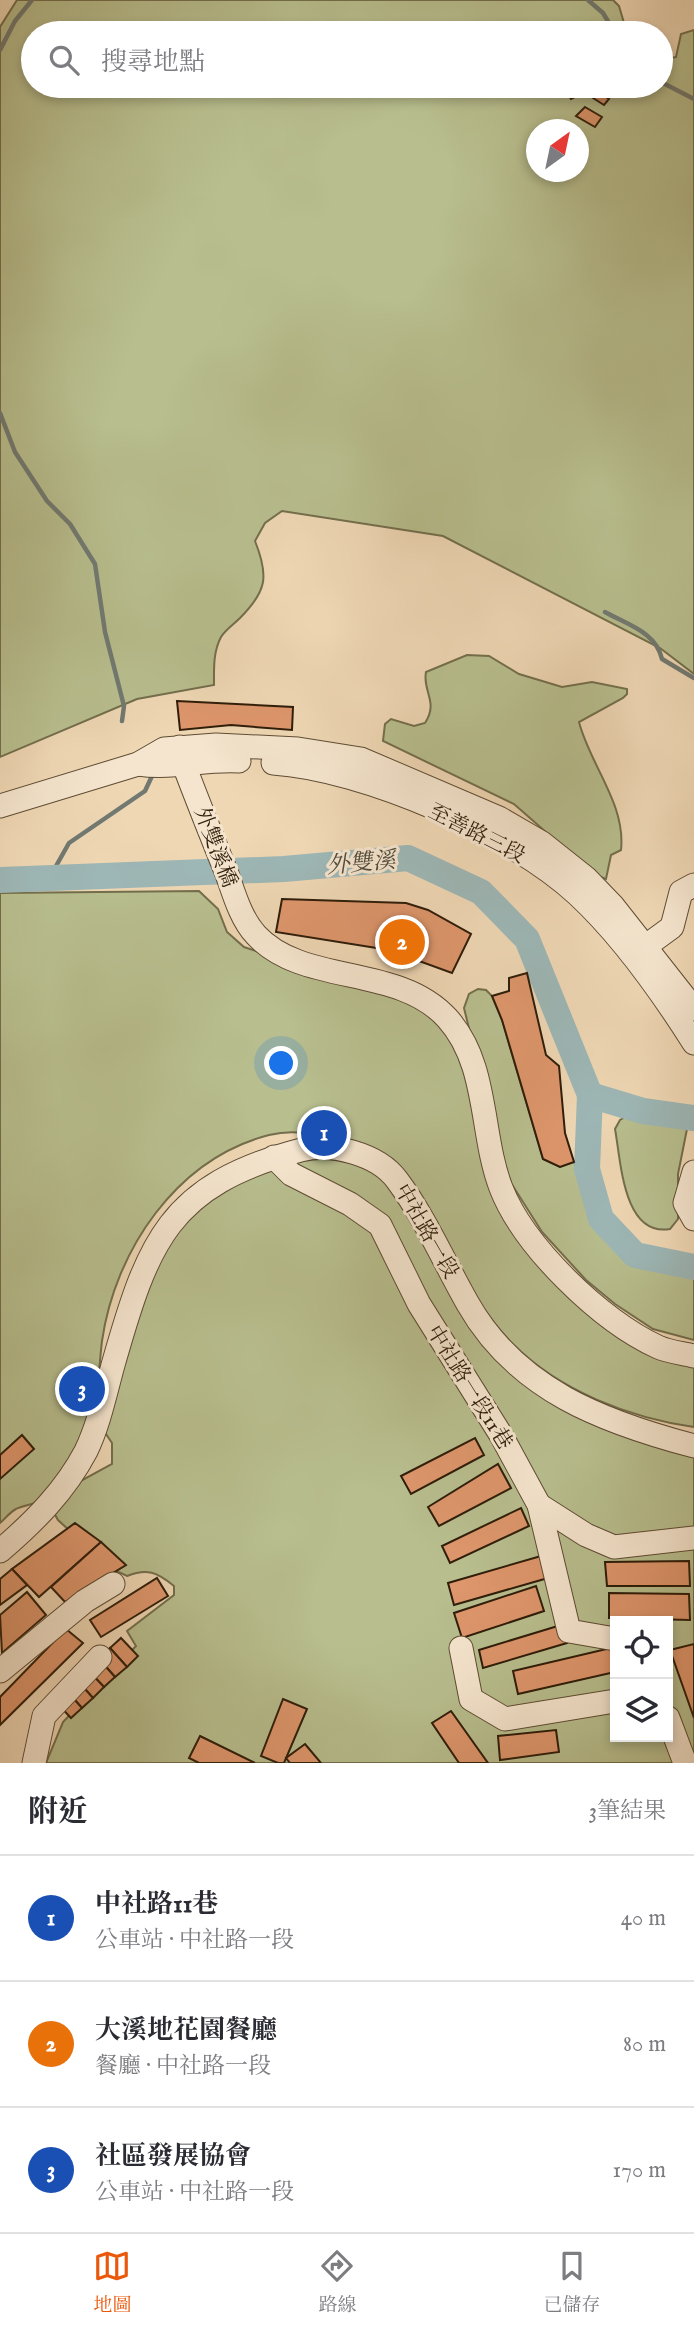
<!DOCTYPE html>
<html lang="zh-TW">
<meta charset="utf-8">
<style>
body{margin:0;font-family:"IM FELL English","Noto Serif TC",serif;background:#f7f7f7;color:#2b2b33}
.controls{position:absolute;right:21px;bottom:21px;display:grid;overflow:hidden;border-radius:0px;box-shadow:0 4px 10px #0003}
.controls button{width:63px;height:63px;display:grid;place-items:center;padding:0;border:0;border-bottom:2px solid #e1e1e2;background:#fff;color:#2b2b33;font:35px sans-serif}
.compass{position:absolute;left:526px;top:119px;width:63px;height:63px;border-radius:50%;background:#fff;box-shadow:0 4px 10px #0003;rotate:33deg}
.you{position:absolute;left:282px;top:1064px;width:24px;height:24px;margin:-18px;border:5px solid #fff;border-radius:50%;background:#1a73e8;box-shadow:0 0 0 10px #1a73e833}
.badge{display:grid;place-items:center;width:46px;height:46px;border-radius:50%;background:#ea580c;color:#fff;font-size:23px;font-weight:700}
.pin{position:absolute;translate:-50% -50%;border:4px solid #fff;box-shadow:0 2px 7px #0006}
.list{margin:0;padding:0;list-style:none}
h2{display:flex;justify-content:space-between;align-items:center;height:91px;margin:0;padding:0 28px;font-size:30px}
h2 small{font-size:23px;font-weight:400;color:#7c7c81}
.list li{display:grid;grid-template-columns:46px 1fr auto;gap:21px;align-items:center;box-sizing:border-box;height:126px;padding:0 28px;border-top:2px solid #e1e1e2}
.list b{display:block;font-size:26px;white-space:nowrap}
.list p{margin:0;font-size:23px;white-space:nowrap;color:#7c7c81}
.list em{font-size:23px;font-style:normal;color:#7c7c81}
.icon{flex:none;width:38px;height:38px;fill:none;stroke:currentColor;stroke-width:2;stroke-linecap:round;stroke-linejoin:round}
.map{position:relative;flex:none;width:694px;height:1763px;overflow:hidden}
.search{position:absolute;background:#fff;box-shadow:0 4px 10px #0003;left:21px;right:21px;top:21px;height:77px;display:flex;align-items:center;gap:18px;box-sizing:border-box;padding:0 24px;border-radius:38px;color:#7c7c81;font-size:26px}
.sheet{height:469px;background:#fff}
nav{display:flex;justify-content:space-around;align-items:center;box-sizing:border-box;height:98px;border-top:2px solid #e1e1e2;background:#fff;font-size:19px;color:#7c7c81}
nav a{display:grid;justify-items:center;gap:4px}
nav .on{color:#ea580c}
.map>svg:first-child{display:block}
.green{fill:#b8be8e;stroke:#736e4c;stroke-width:2;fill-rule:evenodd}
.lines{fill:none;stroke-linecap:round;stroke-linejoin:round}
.stream{stroke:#717971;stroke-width:4.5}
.river{stroke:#9db7b6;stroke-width:26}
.building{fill:#de966c;stroke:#2e1d0a;stroke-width:2}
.minor-casing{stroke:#5e4c34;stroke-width:25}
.minor{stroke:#f5e5ce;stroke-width:23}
.labels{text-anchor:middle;stroke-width:6;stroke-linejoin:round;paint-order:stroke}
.street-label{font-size:21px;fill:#2e1d0a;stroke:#f5e5ce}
.water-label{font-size:23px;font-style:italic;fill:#4f4b3e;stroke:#f5e5ce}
</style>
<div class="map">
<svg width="694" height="1763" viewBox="0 0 694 1763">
<rect width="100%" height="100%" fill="#efd7b4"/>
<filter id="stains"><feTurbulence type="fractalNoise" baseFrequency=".00286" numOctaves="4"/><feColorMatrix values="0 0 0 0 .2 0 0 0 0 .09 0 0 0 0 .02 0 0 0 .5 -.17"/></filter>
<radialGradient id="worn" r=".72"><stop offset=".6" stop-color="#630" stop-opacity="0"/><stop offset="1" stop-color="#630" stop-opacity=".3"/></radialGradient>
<g class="green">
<path d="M17 0H613L619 6 627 33H33V86H661V60L676 57 681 34 694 30V674L660 648 443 536 282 511 265 523 255 541C269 576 267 591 240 618 234 624 225 630 221 637 213 652 214 669 214 685L137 699 0 757V27ZM536 130H578V172H536Z"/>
<path d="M467 655 489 656 519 674 562 687 592 682 627 689V694L623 698 579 722C590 765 626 804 621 850L611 855 606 879 595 875 514 804 383 741 385 724 391 719 414 726 425 723C439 702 422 691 426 672Z"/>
<path d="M199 891 218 909 227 932 244 947 419 1006 441 1022 462 1051 477 1114 545 1263 694 1362V1427C630 1418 560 1391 514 1345 482 1314 462 1273 440 1236 434 1225 429 1213 421 1204 413 1194 398 1186 387 1178 351 1150 318 1123 269 1135 176 1159 115 1251 102 1341 98 1373 99 1410 83 1439 75 1453 52 1493 41 1500 34 1505 23 1505 16 1509 10 1512 5 1519 0 1523V893Z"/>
<path d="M478 989 486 990 492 996 502 1020 543 1159 560 1167 574 1162C583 1176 584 1188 589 1202 613 1259 638 1264 694 1274V1340L653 1329 615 1304 586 1280 542 1232 511 1183 497 1142 464 1008 469 994Z"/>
<path d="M629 1115 685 1123 687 1129 678 1174V1219L670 1229C623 1237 621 1161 615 1129L620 1120Z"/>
<path d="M311 1156 340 1157 385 1178 489 1346 694 1454V1763H46L63 1722 136 1646 127 1631 174 1595V1586C157 1572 147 1568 127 1576L110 1568 58 1520 53 1511 75 1484 112 1464V1443L102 1428 113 1383 167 1237 226 1182ZM615 1621H668V1737H615Z"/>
</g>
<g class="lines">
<g class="stream">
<polyline points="588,0 603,13 615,33"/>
<polyline points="0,50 15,21 32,0"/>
<polyline points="661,82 694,99"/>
<polyline points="0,413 15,452 47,501 70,524 95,564 105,632 124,706 122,721"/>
<path d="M605 612C628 625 656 632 662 659L694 678"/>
<polyline points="51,875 69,843 145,791 152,776"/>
</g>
<g class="river">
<polyline points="0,880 284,869 408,858 481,892 527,939 590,1095 587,1169 601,1219 635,1255 694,1267"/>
<polyline points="590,1095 643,1111 694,1118"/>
</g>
</g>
<g class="building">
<polygon points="563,86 592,86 593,88 571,99"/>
<polygon points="597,91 609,99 604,105 593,98"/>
<polygon points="585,107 602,117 595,127 576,116"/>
<polygon points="177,701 293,707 292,730 231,725 180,730"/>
<polygon points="282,899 406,903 428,910 471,934 452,973 389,950 276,932"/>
<polygon points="527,973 546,1055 559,1066 565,1133 574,1162 560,1167 543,1159 502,1020 492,996 509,991 509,978"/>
<polygon points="22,1435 34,1449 0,1479 0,1455"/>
<polygon points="475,1438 484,1455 411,1494 401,1476"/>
<polygon points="498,1464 511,1488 439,1526 428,1507"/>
<polygon points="521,1508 529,1526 450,1563 442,1546"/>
<polygon points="75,1523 101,1542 39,1597 12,1569"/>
<polygon points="101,1542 126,1565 65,1602 51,1587"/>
<polygon points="541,1556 548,1578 454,1605 448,1583"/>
<polygon points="689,1561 690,1586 607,1586 605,1562"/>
<polygon points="12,1569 27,1585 0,1605 0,1579"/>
<polygon points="157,1578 168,1596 101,1637 90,1620"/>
<polygon points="536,1586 544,1611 462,1638 454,1613"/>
<polygon points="27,1592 46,1615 2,1653 0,1615"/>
<polygon points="609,1593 689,1594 690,1620 609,1618"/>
<polygon points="561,1625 567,1643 483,1668 479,1650"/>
<polygon points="66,1629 83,1643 0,1725 0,1697"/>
<polygon points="121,1638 138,1656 127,1667 110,1648"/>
<polygon points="694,1644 694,1718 670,1650"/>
<polygon points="615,1647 615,1672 518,1694 513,1671"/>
<polygon points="110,1648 127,1667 115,1677 99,1659"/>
<polygon points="99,1659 115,1677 104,1687 87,1669"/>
<polygon points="87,1669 104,1687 93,1698 76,1679"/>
<polygon points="76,1679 93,1698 82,1708 65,1689"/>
<polygon points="65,1689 82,1708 71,1718 54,1700"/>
<polygon points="283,1699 307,1709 284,1763 278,1763 261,1756"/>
<polygon points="451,1711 488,1763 459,1763 432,1723"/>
<polygon points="556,1730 559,1752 500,1760 498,1736"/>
<polygon points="200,1736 255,1763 199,1763 189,1758"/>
<polygon points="305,1744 321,1763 290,1763 286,1758"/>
</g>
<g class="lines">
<g class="minor-casing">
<g id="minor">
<path d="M180 747 184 765C198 802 212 837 227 874 234 894 241 919 256 935 303 986 398 964 447 1018 489 1064 480 1134 501 1188 524 1247 601 1321 658 1347 669 1352 682 1353 694 1356"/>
<path d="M273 763C364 769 512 833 578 895 623 937 661 991 694 1043"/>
<path d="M138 764C174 769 203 759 239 761"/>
<polyline points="0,806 138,764 164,749 216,745 298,749 361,759 499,818 542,843 586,878 613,906 694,1009"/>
<polyline points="646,946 672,927 681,892 694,885"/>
<polyline points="274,1157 291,1174 350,1204 380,1225 419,1304 501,1435 539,1505 569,1631 615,1639"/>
<polyline points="694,1172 685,1203 694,1219"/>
<polyline points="539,1505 586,1535 614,1547 694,1538"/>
<path d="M0 1551C34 1522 65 1491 86 1451 99 1424 105 1394 113 1365 148 1242 168 1185 301 1150 331 1142 378 1154 397 1180 426 1219 444 1262 468 1304 517 1390 603 1422 694 1446"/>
<polyline points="461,1648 471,1699 505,1719 615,1701"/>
<polyline points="0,1671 85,1601 113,1584"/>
<polyline points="668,1718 685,1763"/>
<polyline points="34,1763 44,1716 100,1657"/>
</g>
</g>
<use href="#minor" class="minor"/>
</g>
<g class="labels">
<g class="street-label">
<text transform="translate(477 833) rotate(27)" y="7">至善路三段</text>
<text transform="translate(216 847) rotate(69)" y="7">外雙溪橋</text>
<text transform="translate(427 1231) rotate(60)" y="7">中社路一段</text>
<text transform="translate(470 1387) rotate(58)" y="7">中社路一段11巷</text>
</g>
<g class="water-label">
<text transform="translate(361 862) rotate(-5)" y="8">外雙溪</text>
</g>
</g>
<rect width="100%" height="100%" filter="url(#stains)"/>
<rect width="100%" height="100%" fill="url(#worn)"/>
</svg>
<div class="controls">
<button><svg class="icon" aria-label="locate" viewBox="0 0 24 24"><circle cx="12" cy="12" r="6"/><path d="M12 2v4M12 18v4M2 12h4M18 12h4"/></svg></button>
<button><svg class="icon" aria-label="layers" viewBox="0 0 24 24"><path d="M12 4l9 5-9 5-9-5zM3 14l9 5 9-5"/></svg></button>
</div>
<svg class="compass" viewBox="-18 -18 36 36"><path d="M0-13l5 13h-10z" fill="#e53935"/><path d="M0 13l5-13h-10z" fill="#7c7c81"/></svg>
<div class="you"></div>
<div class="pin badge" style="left:324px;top:1133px;background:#1a4fb4">1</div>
<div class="pin badge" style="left:402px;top:942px;background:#e8710a">2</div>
<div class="pin badge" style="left:82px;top:1389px;background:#1a4fb4">3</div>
<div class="search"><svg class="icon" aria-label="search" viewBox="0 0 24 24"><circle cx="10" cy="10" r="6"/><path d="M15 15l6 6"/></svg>搜尋地點</div>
</div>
<section class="sheet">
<h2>附近<small>3筆結果</small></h2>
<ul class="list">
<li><span class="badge" style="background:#1a4fb4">1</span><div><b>中社路11巷</b><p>公車站 · 中社路一段</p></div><em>40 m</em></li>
<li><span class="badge" style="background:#e8710a">2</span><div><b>大溪地花園餐廳</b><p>餐廳 · 中社路一段</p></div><em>80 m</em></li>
<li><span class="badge" style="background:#1a4fb4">3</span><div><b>社區發展協會</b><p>公車站 · 中社路一段</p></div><em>170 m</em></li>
</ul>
</section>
<nav>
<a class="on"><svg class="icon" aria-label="map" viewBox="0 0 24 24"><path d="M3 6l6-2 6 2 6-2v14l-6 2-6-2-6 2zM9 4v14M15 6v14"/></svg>地圖</a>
<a><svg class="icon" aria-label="directions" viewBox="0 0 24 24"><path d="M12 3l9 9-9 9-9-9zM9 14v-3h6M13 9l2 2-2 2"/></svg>路線</a>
<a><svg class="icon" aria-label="saved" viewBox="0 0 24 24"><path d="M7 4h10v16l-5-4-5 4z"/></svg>已儲存</a>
</nav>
